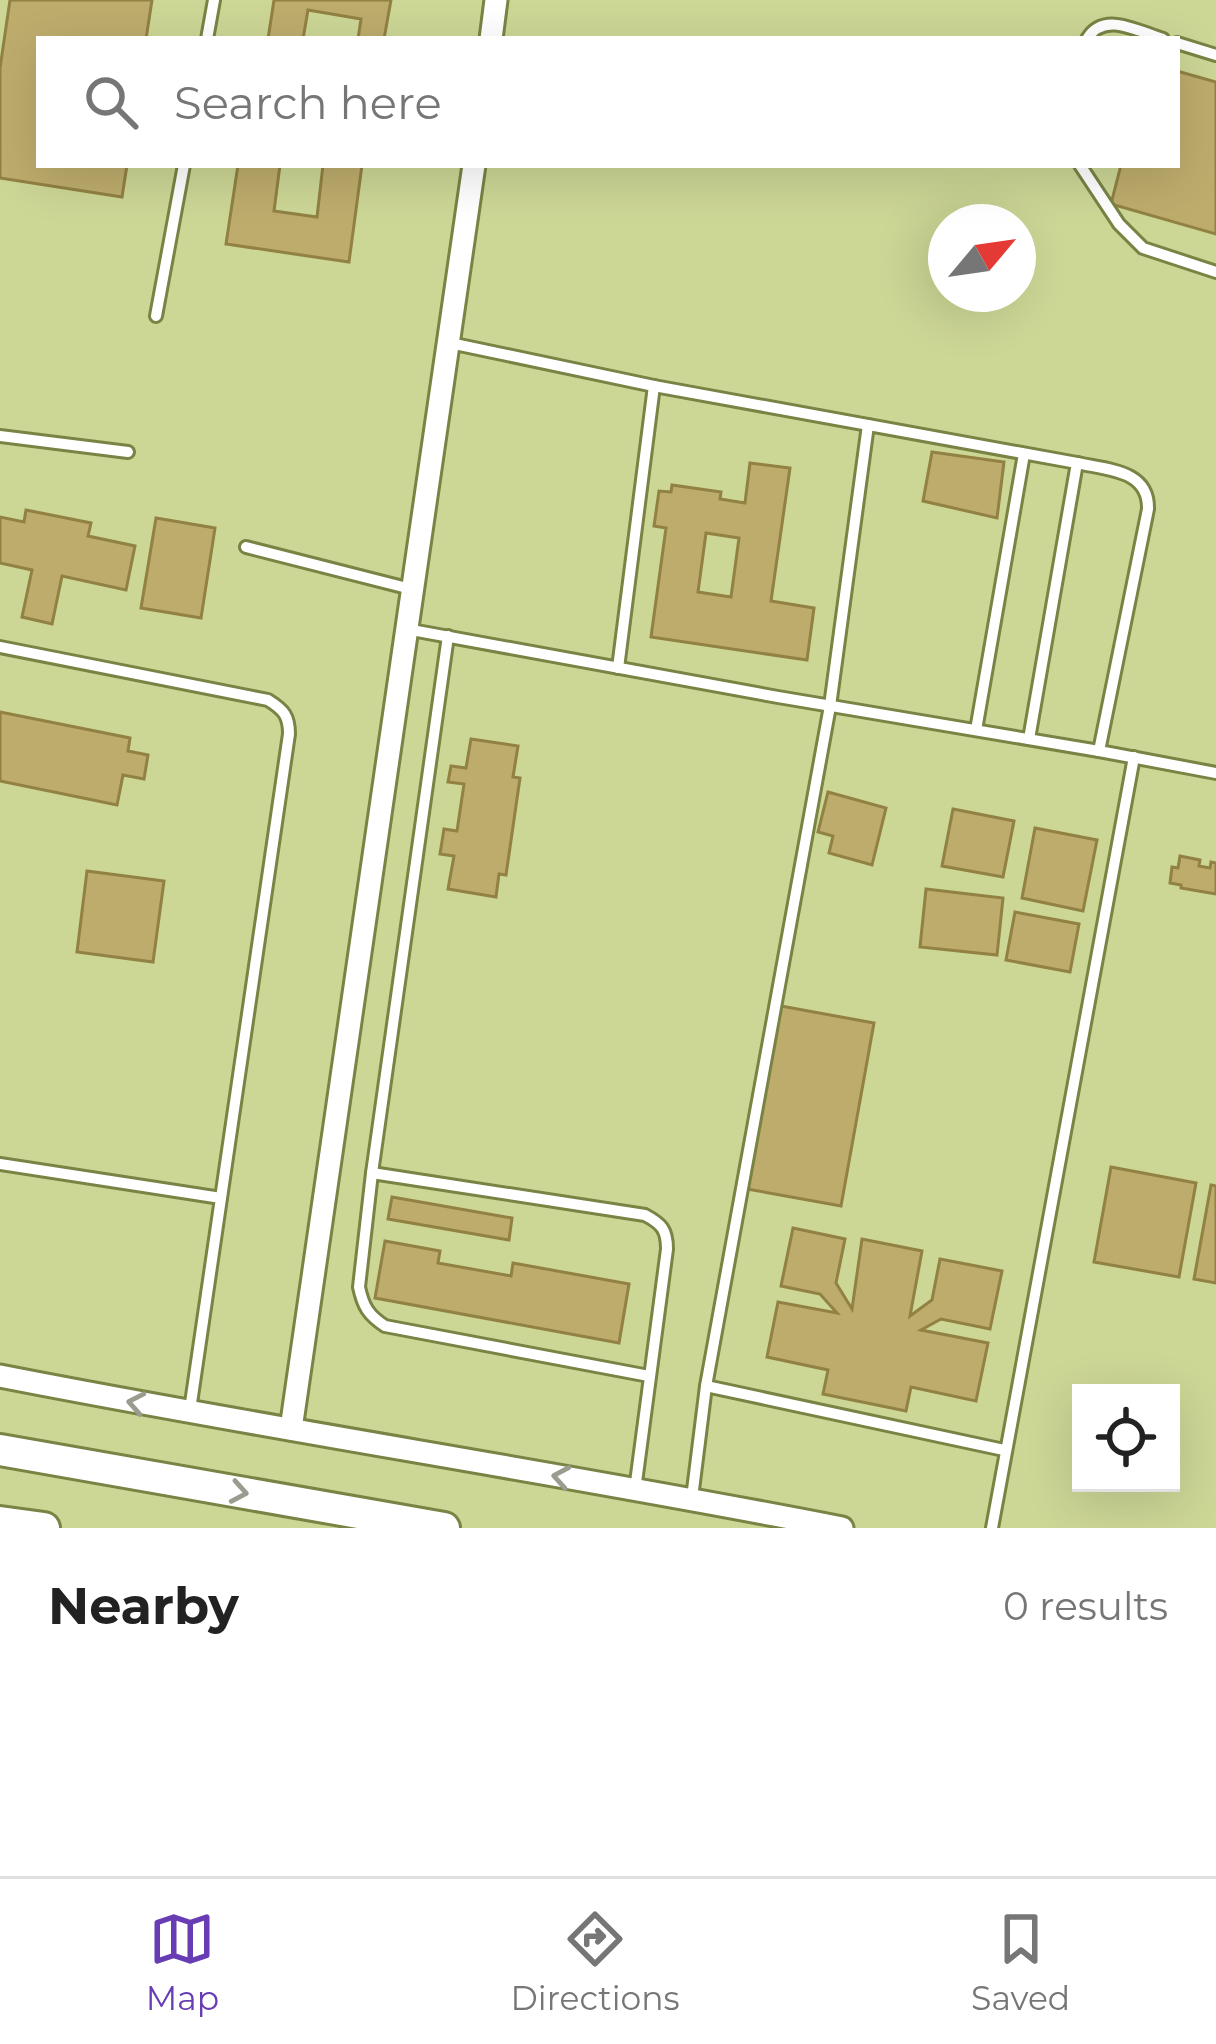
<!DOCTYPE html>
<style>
body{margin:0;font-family:Montserrat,sans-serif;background:#f6f6f6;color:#222}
.controls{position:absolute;right:36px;bottom:36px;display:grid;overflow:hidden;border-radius:0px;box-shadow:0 12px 48px #0002}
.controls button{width:108px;height:108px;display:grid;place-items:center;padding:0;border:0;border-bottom:3px solid #e0e0e0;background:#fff;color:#222;font:60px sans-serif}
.compass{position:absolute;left:928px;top:204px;width:108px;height:108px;border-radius:50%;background:#fff;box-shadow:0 12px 48px #0002;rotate:61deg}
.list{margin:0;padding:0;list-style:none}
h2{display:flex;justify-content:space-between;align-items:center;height:156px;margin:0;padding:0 48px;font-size:51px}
h2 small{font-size:39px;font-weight:400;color:#767676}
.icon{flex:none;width:66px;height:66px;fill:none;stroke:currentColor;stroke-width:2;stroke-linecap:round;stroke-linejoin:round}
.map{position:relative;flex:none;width:1216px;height:1528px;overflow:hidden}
.search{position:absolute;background:#fff;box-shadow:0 12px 48px #0002;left:36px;right:36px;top:36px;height:132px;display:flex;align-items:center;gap:30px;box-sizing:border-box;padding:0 42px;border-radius:0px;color:#767676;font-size:45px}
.sheet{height:348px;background:#fff}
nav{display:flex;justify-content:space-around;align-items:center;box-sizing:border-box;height:168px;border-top:3px solid #e0e0e0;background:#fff;font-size:33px;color:#767676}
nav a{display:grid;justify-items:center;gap:6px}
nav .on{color:#683db4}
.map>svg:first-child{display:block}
.building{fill:#bdac6c;stroke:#918142;stroke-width:3;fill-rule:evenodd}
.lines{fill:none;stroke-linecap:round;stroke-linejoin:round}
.lane-casing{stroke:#7a8244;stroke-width:16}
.street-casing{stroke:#7a8244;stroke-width:27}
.secondary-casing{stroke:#7a8244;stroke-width:36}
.lane{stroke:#fff;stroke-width:10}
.street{stroke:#fff;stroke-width:21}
.secondary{stroke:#fff;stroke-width:30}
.oneway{stroke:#9a9c8f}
</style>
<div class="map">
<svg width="1216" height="1528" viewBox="0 0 1216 1528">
<rect width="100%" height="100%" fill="#ccd695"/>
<g class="building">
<polygon points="10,0 152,0 146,39 39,39 39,165 127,165 122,197 0,178 0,68"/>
<polygon points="274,0 391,0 384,39 358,39 361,19 308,10 303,39 268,39"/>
<polygon points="1177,71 1216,82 1216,234 1111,204 1121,165 1177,165"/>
<polygon points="238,165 280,165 274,211 317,217 323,165 362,165 349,262 226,244"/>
<polygon points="932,452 1004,462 997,518 923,501"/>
<path d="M750 463 790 468 771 601 814 608 807 660 651 637 666 528 654 526 659 491 671 492 672 485 721 492 720 499 745 503ZM706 533 739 538 731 597 698 592Z"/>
<polygon points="26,510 91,523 88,536 135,546 126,590 62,576 52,624 22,617 32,570 0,563 0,517 24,522"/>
<polygon points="156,518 215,528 201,618 141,608"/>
<polygon points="0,712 130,738 128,751 148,755 144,779 123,775 117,805 0,781"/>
<polygon points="471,739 518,746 513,777 520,778 506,875 499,874 496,897 448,889 454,856 440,854 444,829 457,831 464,784 448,782 451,766 466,768"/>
<polygon points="828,792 886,808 872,865 829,853 833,836 818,832"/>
<polygon points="953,809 1014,821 1003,877 942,866"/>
<polygon points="1035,828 1097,840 1083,911 1022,898"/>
<polygon points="1180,856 1200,860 1199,866 1210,868 1211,862 1216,863 1216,894 1181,888 1181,885 1170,883 1172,867 1178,868"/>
<polygon points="87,871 164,881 153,962 77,952"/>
<polygon points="926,889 1003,898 997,955 920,947"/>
<polygon points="1015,912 1079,924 1070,972 1006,960"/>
<polygon points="781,1006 874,1023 841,1206 747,1189"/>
<polygon points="1111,1167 1196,1183 1179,1277 1094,1262"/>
<polygon points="1211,1185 1216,1186 1216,1283 1194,1279"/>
<polygon points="392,1197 512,1218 509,1240 388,1219"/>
<polygon points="793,1228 845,1239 836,1283 852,1309 862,1239 922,1251 910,1316 932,1300 940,1259 1002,1271 990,1329 941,1319 921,1330 988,1343 976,1401 911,1387 906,1411 823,1394 828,1370 767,1357 778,1302 837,1313 820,1294 781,1286"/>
<polygon points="385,1241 440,1251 438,1263 511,1276 513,1263 629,1284 619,1343 375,1298"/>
</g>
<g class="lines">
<g class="lane-casing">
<g id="lane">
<polyline points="207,39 214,0"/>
<path d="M1087 39C1104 11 1137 31 1163 39"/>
<polyline points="1177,43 1216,55"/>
<polyline points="1080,165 1119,224 1143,248 1216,272"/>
<polyline points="156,316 184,165"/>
<path d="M450 343 654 386 1077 463C1108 470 1149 470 1148 509L1099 751"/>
<polyline points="0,436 128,452"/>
<polyline points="246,547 411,589"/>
<polyline points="406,629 778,697 1099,751 1216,773"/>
<path d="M448 636 372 1173 359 1287C363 1306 368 1315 385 1326L649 1376"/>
<path d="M0 647 268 700C284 710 289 716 289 734L190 1410"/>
<polyline points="618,668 654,386"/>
<polyline points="976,730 1024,454"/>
<polyline points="1029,739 1077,463"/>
<polyline points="0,1164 221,1198"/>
<path d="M372 1173 645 1215C662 1224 667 1230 667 1249L635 1490"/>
<polyline points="706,1386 1004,1450"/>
<polyline points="692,1498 706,1386 830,706 868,425"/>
<polyline points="992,1528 1134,757"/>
</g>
</g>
<g class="street-casing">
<g id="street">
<polyline points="491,39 496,0"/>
<path d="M0 1376C280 1431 562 1473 842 1528"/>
<polyline points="291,1429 474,165"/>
</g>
</g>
<g class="secondary-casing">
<g id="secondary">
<polyline points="0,1450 444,1528"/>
<polyline points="0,1522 44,1528"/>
</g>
</g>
<use href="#lane" class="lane"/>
<use href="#street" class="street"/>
<use href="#secondary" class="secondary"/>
</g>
<defs><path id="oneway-chevron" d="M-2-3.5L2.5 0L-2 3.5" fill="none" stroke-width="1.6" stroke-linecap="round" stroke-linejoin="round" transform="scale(3)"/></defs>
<g class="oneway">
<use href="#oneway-chevron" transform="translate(136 1403) rotate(-169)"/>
<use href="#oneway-chevron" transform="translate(561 1477) rotate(-170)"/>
<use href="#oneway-chevron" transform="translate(239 1492) rotate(10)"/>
</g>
</svg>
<div class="controls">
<button><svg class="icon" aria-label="locate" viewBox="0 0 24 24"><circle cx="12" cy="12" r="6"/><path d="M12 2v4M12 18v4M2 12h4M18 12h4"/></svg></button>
</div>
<svg class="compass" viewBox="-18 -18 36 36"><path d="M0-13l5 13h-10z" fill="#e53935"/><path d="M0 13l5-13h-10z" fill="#767676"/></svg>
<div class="search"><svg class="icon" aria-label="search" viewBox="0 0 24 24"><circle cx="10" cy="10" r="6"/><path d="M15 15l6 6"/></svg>Search here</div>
</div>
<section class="sheet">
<h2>Nearby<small>0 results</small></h2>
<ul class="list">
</ul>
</section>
<nav>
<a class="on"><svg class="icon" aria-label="map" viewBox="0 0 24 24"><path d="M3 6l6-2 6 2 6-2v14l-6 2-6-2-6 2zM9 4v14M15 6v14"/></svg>Map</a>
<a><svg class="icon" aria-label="directions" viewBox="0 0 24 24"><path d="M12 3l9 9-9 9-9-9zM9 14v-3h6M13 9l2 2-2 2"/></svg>Directions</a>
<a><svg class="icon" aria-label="saved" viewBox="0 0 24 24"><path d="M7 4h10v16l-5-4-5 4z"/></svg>Saved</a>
</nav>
